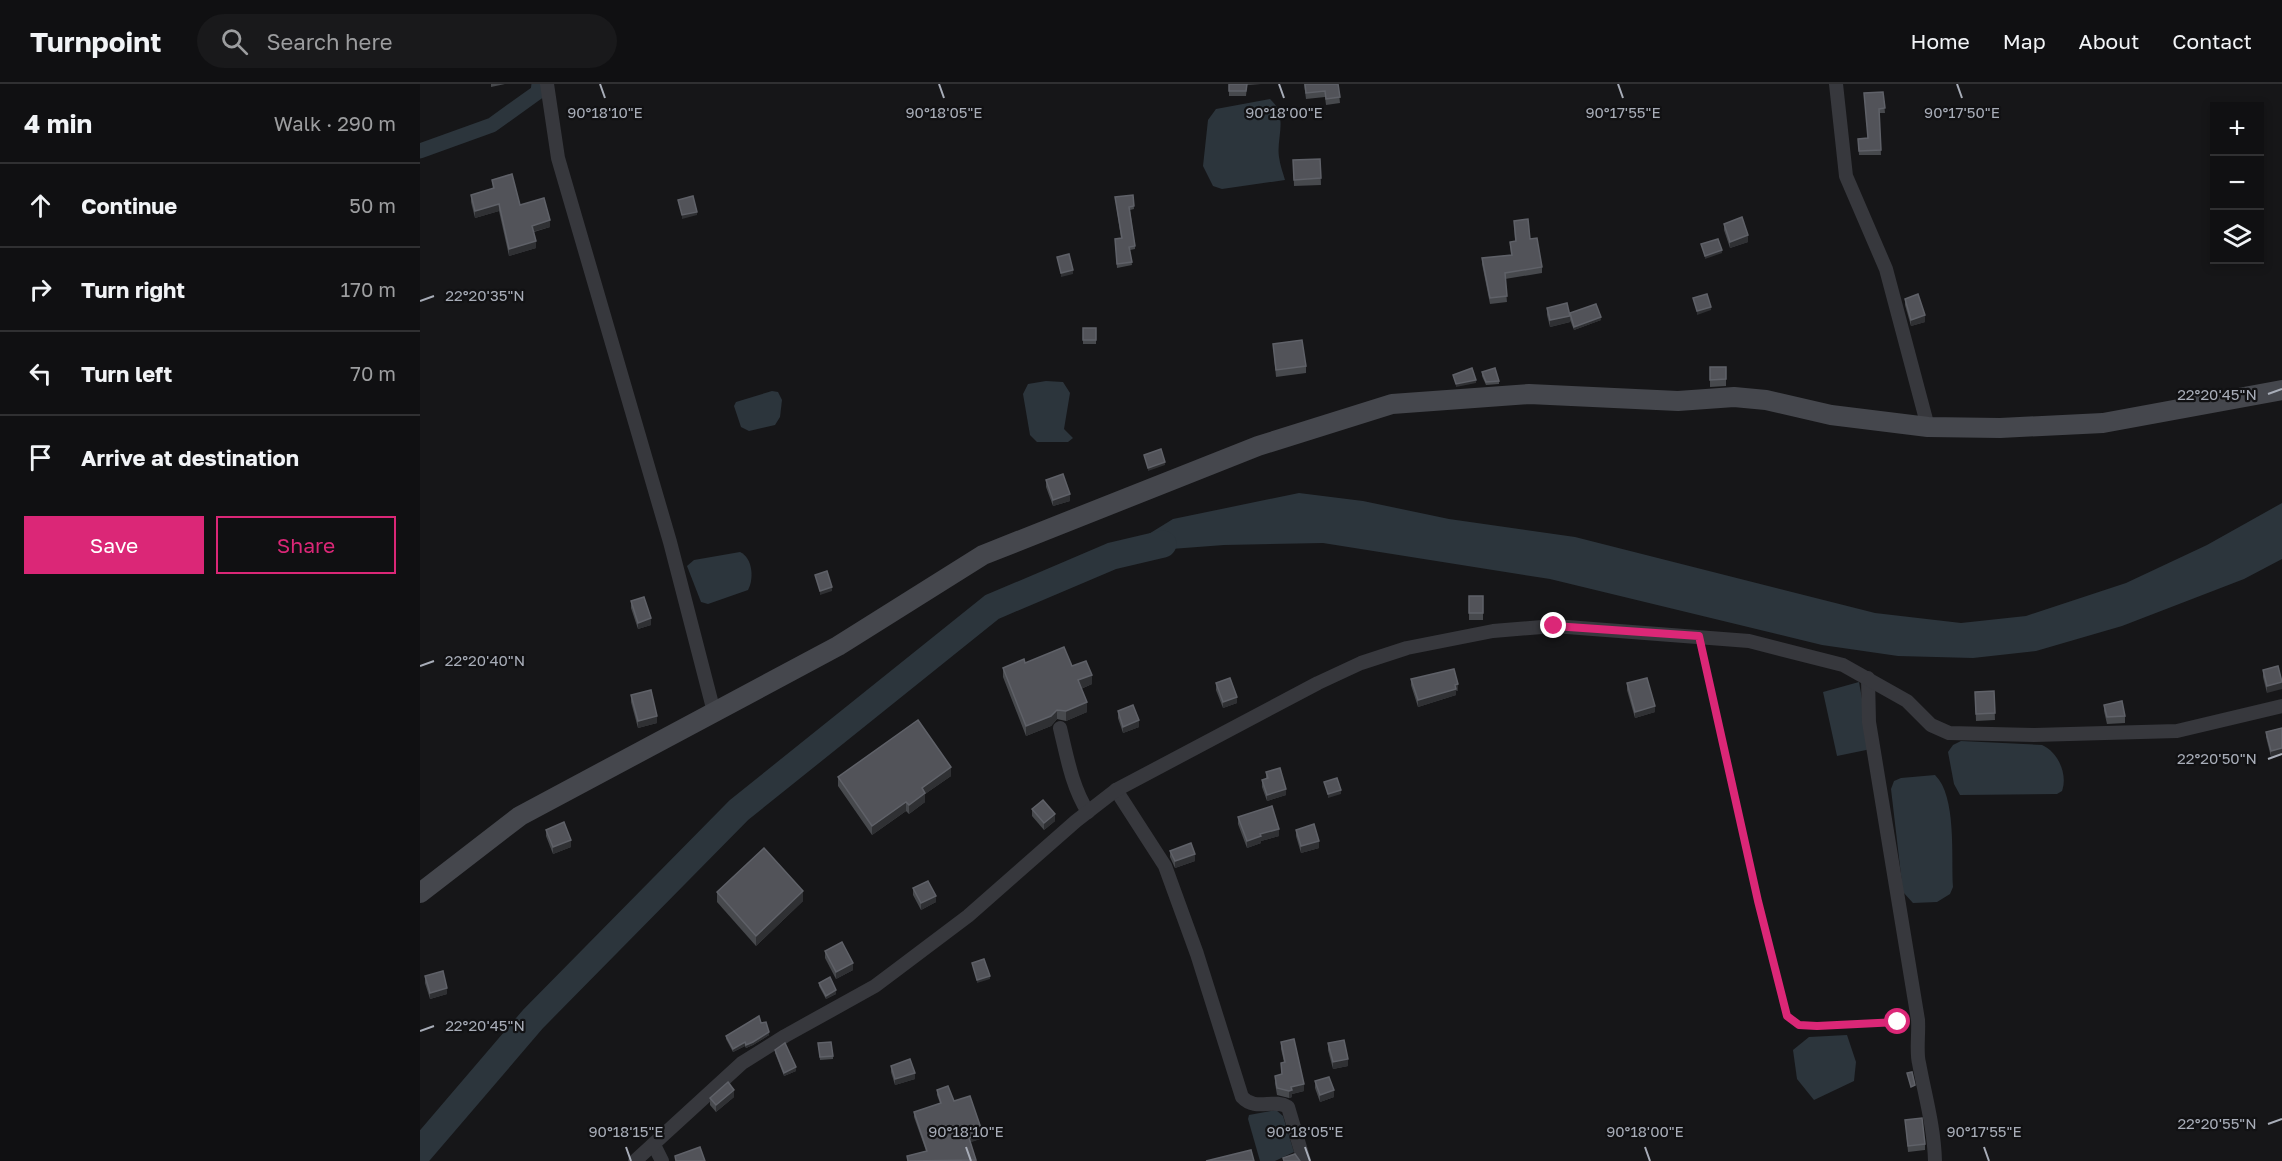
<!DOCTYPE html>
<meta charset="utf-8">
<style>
body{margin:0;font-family:"Golos Text",sans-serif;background:#19191b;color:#f1f3f6}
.controls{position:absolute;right:18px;top:18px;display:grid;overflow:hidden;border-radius:0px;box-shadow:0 3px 9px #0003}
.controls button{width:54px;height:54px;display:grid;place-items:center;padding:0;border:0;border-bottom:2px solid #303032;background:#101012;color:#f1f3f6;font:30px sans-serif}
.stop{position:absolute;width:18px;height:18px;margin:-14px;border:4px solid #db2777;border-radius:50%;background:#fff}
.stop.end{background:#db2777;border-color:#fff;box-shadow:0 2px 6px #0008}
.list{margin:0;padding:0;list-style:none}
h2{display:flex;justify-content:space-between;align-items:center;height:78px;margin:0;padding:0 24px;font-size:26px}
h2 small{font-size:20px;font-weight:400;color:#9c9d9f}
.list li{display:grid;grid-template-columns:39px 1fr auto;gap:18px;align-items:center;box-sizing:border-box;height:84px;padding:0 24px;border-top:2px solid #303032}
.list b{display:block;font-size:22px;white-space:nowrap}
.list em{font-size:20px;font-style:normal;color:#9c9d9f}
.actions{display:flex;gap:12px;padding:18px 24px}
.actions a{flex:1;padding:14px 0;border:2px solid #db2777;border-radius:0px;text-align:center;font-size:21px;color:#db2777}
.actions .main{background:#db2777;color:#fff}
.icon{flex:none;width:33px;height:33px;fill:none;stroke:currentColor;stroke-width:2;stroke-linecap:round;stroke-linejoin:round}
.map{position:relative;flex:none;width:1862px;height:1077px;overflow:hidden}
header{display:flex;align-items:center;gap:36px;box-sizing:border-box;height:84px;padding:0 30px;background:#101012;border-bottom:2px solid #303032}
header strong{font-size:28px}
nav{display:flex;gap:33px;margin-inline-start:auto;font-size:21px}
.search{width:420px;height:54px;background:#19191b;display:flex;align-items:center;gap:15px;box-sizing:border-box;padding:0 21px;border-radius:33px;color:#9c9d9f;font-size:22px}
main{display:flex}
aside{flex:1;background:#101012}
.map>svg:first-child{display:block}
.water{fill:#2c353c}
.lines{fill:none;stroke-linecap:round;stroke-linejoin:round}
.canal{stroke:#2c353c;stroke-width:15}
.river{stroke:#2c353c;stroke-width:27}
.path{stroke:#3d3f44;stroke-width:3;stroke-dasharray:3 4.5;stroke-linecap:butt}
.street{stroke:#37383d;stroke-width:14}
.secondary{stroke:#45474d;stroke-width:20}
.wall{fill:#47494d}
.shaded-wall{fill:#2f3033}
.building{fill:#525359;stroke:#5f6168;stroke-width:1.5}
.route{stroke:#db2777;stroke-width:8}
.ticks{fill:none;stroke:#a8adb8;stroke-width:2}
.ticks-label{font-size:15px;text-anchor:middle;fill:#a8adb8;stroke:#111113;stroke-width:4.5;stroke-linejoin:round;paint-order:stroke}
</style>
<header>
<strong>Turnpoint</strong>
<div class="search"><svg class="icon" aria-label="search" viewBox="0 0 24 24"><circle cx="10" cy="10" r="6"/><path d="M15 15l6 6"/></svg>Search here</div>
<nav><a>Home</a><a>Map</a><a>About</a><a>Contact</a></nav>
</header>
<main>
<aside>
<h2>4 min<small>Walk · 290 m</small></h2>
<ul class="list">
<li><svg class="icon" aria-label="ahead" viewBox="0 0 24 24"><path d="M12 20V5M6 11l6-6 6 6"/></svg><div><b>Continue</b></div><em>50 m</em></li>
<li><svg class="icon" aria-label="right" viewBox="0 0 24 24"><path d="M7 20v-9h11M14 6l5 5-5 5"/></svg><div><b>Turn right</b></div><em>170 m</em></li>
<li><svg class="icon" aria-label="left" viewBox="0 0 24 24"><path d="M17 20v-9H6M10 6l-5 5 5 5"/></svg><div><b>Turn left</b></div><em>70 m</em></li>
<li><svg class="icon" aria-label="arrive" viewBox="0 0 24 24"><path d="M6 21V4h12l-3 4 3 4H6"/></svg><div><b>Arrive at destination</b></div></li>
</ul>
<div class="actions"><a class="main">Save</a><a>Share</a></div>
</aside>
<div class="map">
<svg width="1862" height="1077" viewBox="0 0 1862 1077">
<rect width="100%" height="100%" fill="#161618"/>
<g class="water">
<path d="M850 15C869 32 856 54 859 73 860 81 863 89 865 96L802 105 793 102 783 82 788 36 796 25Z"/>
<polygon points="626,297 643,298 650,309 644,345 653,354 648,358 617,358 610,351 603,310 608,300"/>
<polygon points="352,307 358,308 362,316 360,333 355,341 329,347 321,343 314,322 316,318"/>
<polygon points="879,409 943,417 1029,435 1155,453 1455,529 1541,539 1606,532 1706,499 1787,461 1862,419 1862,475 1824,495 1702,542 1616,567 1553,574 1478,572 1402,561 1130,495 903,459 804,461 698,469 753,435"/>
<path d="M320 468C333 474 334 495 328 506L288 520 281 518 267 482 274 476Z"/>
<polygon points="1439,598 1451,665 1417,672 1403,608"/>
<path d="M1541 657 1622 661C1638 668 1648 690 1642 707L1637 710 1540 711 1534 700 1528 668 1533 661Z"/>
<path d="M1515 691C1537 712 1531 773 1533 803L1530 810 1517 818 1493 819 1483 808 1471 705 1474 697 1481 694Z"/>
<polygon points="1427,951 1436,978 1434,997 1394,1016 1377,995 1373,966 1389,953"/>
<polygon points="856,1026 863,1032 874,1068 855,1077 840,1077 828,1035 829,1031"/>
</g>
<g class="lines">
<polyline class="canal" points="0,67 72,41 118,8 119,0"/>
<polyline class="river" points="0,1067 113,935 319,726 572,523 692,472 743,460"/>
<polyline class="path" points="1282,565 1338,817 1367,932 1379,941 1397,942 1485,937"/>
<g class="street">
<polyline points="127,0 138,74 250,458 294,628"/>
<polyline points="1416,0 1426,92 1466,185 1508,343"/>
<path d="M1448 594 1449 638 1498 936C1499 949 1496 968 1499 979 1505 1012 1514 1042 1515 1077"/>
<path d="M640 644C647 673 652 703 668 728"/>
<path d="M696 706 745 782 777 870 822 1013C836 1028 853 1014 868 1023L884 1077"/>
<polyline points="234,1061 242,1077"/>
<polyline points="215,1077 322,979 365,952 455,902 479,884 548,832 656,737 696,706 898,599 941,579 987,564 1073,547 1134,542 1329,557 1423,581 1487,617 1511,641 1529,649 1614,651 1757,647 1862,622"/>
</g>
<polyline class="secondary" points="0,809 100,732 418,562 563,471 838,362 972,320 1109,310 1258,317 1314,313 1346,316 1411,331 1508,343 1580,344 1683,339 1862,306"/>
</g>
<g class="wall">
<polygon points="71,0 85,0 71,3"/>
<polygon points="809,0 841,0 827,1 826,12 809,12"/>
<polygon points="884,0 918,0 920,19 906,21 905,13 886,15"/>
<polygon points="1463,8 1465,29 1459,29 1461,71 1439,71 1438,55 1447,54"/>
<polygon points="900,75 901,101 874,102 873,76"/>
<polygon points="72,96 100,121 130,143 114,148 116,164 89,172 79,127 55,134 51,118 51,111 73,105"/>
<polygon points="713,111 714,125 710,126 715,162 715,165 710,166 712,181 697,184 695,155 701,154 695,113"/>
<polygon points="1094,137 1110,155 1122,183 1122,189 1085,195 1087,218 1070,220 1062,180 1062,174 1091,171 1090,158 1095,157"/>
<polygon points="1304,140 1328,158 1310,164 1304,146"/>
<polygon points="1485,215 1505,238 1491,242 1485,221"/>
<polygon points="1127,224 1150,229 1181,236 1154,246 1150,236 1150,238 1130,243 1127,231"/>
<rect x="663" y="244" width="13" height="16"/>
<polygon points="853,260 886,282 886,289 856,293"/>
<polygon points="1290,283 1306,283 1306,302 1290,303"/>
<polygon points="1062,288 1079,297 1079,300 1066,301 1062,292"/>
<polygon points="626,396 650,417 633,422 626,403"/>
<rect x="1049" y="512" width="14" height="24"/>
<polygon points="211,517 231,541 218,545 211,524"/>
<polygon points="605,579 652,582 672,600 661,605 667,628 646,637 637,635 631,642 606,652 583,593 583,584"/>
<polygon points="1858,582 1847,609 1843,593 1843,586"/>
<polygon points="991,595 1038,607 1036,607 1036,611 998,623 991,601"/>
<polygon points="796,599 817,619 803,624 796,606"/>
<polygon points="1207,599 1235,628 1215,634 1207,606"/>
<polygon points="1574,607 1575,636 1556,637 1555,608"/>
<polygon points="211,611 237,639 218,644 211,618"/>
<polygon points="1684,621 1705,632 1705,639 1687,640 1684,627"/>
<polygon points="698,627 719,643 703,649 698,634"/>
<polygon points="1862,644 1862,670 1851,673 1846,653 1846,648"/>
<polygon points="846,688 866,711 847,717 842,703 842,696 846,695"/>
<polygon points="531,692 505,710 505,718 489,730 486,727 452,751 418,702 418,693"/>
<polygon points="612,725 635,737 624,746 612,732"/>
<polygon points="818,733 859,752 841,757 841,759 827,764 818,740"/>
<polygon points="126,746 151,763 133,770 126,752"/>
<polygon points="876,746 899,764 881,769 876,752"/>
<polygon points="750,767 775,777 755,784 750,773"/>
<polygon points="493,804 516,818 501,826 493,811"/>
<polygon points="297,808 383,817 336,862 297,818"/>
<polygon points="405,867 433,886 416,895 405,874"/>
<polygon points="5,892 27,910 10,915 5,899"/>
<polygon points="399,899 416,910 406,915 399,902"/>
<polygon points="341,939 349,951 333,961 326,964 325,962 313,968 306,955 306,952"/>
<polygon points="861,958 884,1007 872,1010 872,1013 869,1014 857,1011 855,999 855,992 862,990 861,979 864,978 861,965"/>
<polygon points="398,959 413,972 413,975 400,976"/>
<polygon points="908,959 928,982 913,985 908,966"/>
<polygon points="355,966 376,987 364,992 355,969"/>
<polygon points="471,982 495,995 475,1001 471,988"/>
<polygon points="895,997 914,1013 900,1018 895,1004"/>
<polygon points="517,1006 534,1017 563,1054 550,1058 556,1077 487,1077 487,1072 506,1067 494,1033 494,1028 520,1019 517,1011"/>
<polygon points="314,1013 296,1028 290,1021 290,1014"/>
<polygon points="1485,1036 1505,1060 1505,1066 1488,1068"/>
</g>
<g class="shaded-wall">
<polygon points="79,120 79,127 55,134 55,127"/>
<polygon points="277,128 277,131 262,135 262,131"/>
<polygon points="130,136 130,143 112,148 112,142"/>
<polygon points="1328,151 1328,158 1310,164 1310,158"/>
<polygon points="116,157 116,164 89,172 89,165"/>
<polygon points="1302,166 1302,169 1285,175 1285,172"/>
<polygon points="653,186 653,190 641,193 641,189"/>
<polygon points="1291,223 1291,226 1277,231 1277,227"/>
<polygon points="1505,231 1505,238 1491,242 1491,236"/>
<polygon points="1150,232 1150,238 1130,243 1130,236"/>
<polygon points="1181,233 1181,236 1154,246 1154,243"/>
<polygon points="1056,296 1056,299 1036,303 1036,300"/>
<polygon points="745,378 745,381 728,387 728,384"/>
<polygon points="650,410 650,417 633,422 633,416"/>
<polygon points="412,503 412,507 400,511 400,507"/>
<polygon points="231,534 231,541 218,545 218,539"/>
<polygon points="672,591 672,600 658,606 658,596"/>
<polygon points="1862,598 1862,605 1847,609 1847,602"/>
<polygon points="1038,600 1038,607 1036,607 1036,611 998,623 998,616"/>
<polygon points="817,613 817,619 803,624 803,618"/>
<polygon points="667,618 667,628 646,637 646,627"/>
<polygon points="1235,622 1235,628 1215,634 1215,628"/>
<polygon points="637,626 637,635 631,642 606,652 606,642"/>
<polygon points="237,632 237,639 218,644 218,637"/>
<polygon points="719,636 719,643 703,649 703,643"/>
<polygon points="1862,664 1862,670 1851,673 1851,667"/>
<polygon points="531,683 531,692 505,710 505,718 489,730 489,721 502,704"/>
<polygon points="866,705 866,711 847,717 847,711"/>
<polygon points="921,706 921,710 908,714 908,710"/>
<polygon points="486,718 486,727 452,751 452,742"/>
<polygon points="635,730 635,737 624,746 624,739"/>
<polygon points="859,745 859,752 841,757 841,759 827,764 827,757 840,750"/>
<polygon points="151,756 151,763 133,770 133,763"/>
<polygon points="899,757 899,764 881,769 881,762"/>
<polygon points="775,770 775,777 755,784 755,777"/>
<polygon points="383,807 383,817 336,862 336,852"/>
<polygon points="516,812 516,818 501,826 501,819"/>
<polygon points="433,879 433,886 416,895 416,888"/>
<polygon points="570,892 570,895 557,899 557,896"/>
<polygon points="27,904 27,910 10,915 10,909"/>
<polygon points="416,906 416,910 406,915 406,912"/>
<polygon points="349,948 349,951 333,961 326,964 326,961"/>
<polygon points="325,958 325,962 313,968 313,965"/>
<polygon points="928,975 928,982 913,985 913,978"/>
<polygon points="376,983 376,987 364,992 364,989"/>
<polygon points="495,989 495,995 475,1001 475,995"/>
<polygon points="884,1000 884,1007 872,1010 872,1013 869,1014 869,1007 871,1003"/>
<polygon points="314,1006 314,1013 296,1028 296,1021"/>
<polygon points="914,1006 914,1013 900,1018 900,1011"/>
<polygon points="563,1050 563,1054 549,1059 549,1054"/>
</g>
<g class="building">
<polygon points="809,0 827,0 826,7 809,7"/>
<polygon points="885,0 918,0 920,13 906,15 905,7 886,9"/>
<polygon points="1463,8 1465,24 1459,25 1461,66 1439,67 1438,55 1448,54 1444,9"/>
<polygon points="900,75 901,94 874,96 873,76"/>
<polygon points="92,90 100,121 124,114 130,136 112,142 116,157 89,165 79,120 55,127 51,111 74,104 72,96"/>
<polygon points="713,111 714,122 709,123 715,162 709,163 712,178 697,180 695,155 702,154 695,113"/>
<polygon points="273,112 277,128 262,131 258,116"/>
<polygon points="1322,133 1328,151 1310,158 1304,140"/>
<polygon points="1108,135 1110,155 1117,154 1122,183 1085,189 1087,212 1070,214 1062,174 1092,171 1090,158 1096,157 1094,137"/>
<polygon points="1298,155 1302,166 1285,172 1281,160"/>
<polygon points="649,170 653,186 641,189 637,173"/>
<polygon points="1287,210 1291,223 1277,227 1273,214"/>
<polygon points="1498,210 1505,231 1491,236 1485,215"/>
<polygon points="1147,219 1150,232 1130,236 1127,224"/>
<polygon points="1176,220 1181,233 1154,243 1150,229"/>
<rect x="663" y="244" width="13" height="12"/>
<polygon points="882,256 886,282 856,286 853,260"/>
<polygon points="1290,283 1306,283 1306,295 1290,296"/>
<polygon points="1052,284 1056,296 1036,300 1033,291"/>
<polygon points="1075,284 1079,297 1066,298 1062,288"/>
<polygon points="741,365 745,378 728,384 724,371"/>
<polygon points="643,390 650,410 633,416 626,396"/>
<polygon points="407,487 412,503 400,507 395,491"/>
<rect x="1049" y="512" width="14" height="17"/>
<polygon points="224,513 231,534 218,539 211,517"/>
<polygon points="644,563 652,582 666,577 672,591 658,596 667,618 646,627 637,626 631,632 606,642 583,584 604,575 605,579"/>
<polygon points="1858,582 1862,598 1847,602 1843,586"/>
<polygon points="1034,585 1038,600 1035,601 1036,605 998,616 991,595"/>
<polygon points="810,594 817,613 803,618 796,599"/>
<polygon points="1227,594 1235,622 1215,628 1207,599"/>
<polygon points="231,606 237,632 218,637 211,611"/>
<polygon points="1574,607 1575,629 1556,630 1555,608"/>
<polygon points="1702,617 1705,632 1687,633 1684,621"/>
<polygon points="713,621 719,636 703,643 698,627"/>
<polygon points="498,636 531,683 502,704 505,709 489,721 486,718 452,742 418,693"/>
<polygon points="1862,644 1862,664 1851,667 1846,648"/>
<polygon points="860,684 866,705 847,711 842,696 848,694 846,688"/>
<polygon points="917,694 921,706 908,710 904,698"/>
<polygon points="623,716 635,730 624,739 612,725"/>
<polygon points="852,722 859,745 840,750 841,752 827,757 818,733"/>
<polygon points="144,738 151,756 133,763 126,746"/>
<polygon points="894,740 899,757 881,762 876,746"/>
<polygon points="771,759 775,770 755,777 750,767"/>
<polygon points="344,764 383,807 336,852 297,808"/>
<polygon points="508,797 516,812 501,819 493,804"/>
<polygon points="422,858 433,879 416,888 405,867"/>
<polygon points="564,875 570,892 557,896 552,879"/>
<polygon points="23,887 27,904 10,909 5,892"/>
<polygon points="410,893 416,906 406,912 399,899"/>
<polygon points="339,932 341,939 346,938 349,948 333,958 326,961 325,958 313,965 306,952"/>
<polygon points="874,955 884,1000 871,1003 872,1006 869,1007 857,1004 855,992 862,990 861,979 865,978 861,958"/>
<polygon points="924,956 928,975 913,978 908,959"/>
<polygon points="411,958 413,972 400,973 398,959"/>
<polygon points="365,959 376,983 364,989 355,966"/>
<polygon points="490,975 495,989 475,995 471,982"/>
<polygon points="1492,988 1495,1001 1491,1003 1487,989"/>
<polygon points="909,993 914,1006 900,1011 895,997"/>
<polygon points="308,998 314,1006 296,1021 290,1014"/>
<polygon points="528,1002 534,1017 550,1012 563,1050 549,1054 556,1076 488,1077 487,1072 507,1067 494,1028 521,1019 517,1006"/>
<polygon points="1502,1034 1505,1060 1488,1062 1485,1036"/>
<polygon points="280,1063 285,1077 256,1077 255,1072"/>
<polygon points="831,1066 834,1077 786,1077"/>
<polygon points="875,1070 880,1077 864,1077 863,1074"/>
</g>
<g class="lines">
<polyline class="route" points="1134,542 1279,552 1338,817 1367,932 1379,941 1397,942 1478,938"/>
</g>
<path class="ticks" d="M180 0 185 14M519 0 524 14M859 0 864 14M1198 0 1203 14M1537 0 1542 14M0 217 14 212M1848 310 1862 305M0 582 14 577M1848 675 1862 670M0 947 14 942M1848 1040 1862 1035M206 1063 211 1077M546 1063 551 1077M885 1063 890 1077M1225 1063 1230 1077M1564 1063 1569 1077"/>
<g class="ticks-label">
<text x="185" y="34">90°18'10"E</text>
<text x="524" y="34">90°18'05"E</text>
<text x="864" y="34">90°18'00"E</text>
<text x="1203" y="34">90°17'55"E</text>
<text x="1542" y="34">90°17'50"E</text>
<text x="65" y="217">22°20'35"N</text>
<text x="1797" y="316">22°20'45"N</text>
<text x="65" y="582">22°20'40"N</text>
<text x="1797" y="680">22°20'50"N</text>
<text x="65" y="947">22°20'45"N</text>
<text x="1797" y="1045">22°20'55"N</text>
<text x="206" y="1053">90°18'15"E</text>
<text x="546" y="1053">90°18'10"E</text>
<text x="885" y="1053">90°18'05"E</text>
<text x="1225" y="1053">90°18'00"E</text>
<text x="1564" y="1053">90°17'55"E</text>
</g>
</svg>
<div class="controls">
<button>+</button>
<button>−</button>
<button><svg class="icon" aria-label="layers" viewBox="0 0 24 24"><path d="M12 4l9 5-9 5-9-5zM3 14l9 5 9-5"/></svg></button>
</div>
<div class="stop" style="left:1478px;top:938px"></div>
<div class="stop end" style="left:1134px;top:542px"></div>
</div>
</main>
